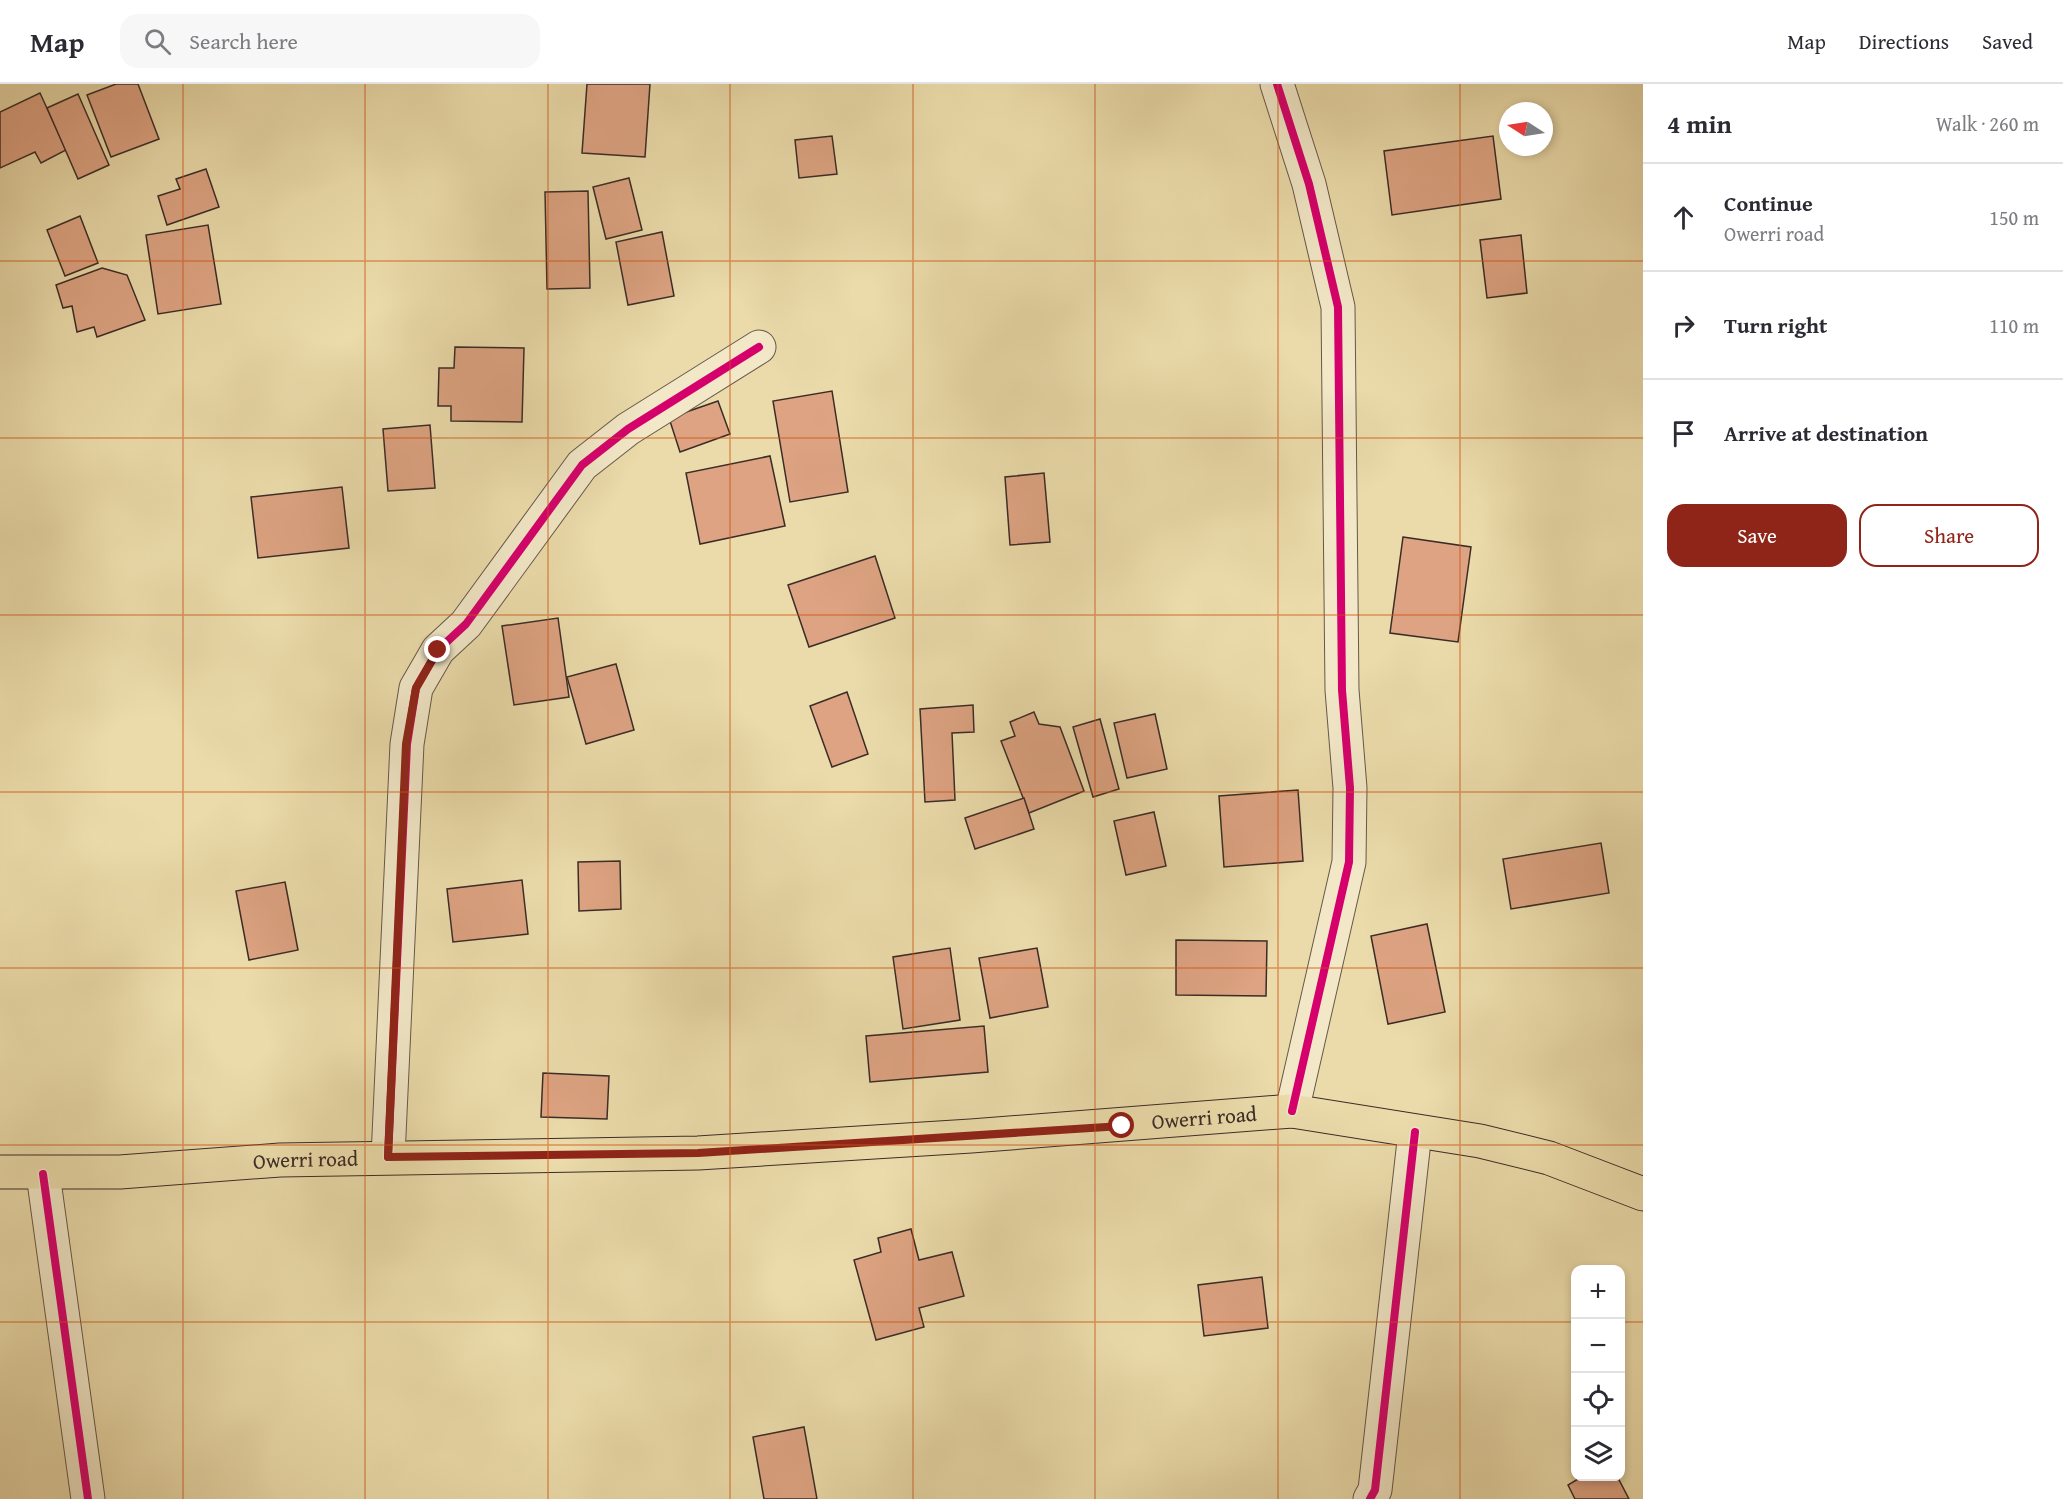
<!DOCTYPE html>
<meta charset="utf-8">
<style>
body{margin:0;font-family:"Gentium Book Plus",serif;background:#f7f7f7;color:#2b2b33}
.controls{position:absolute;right:18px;bottom:18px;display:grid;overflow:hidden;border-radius:12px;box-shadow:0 3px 9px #0003}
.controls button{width:54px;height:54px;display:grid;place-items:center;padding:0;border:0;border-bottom:2px solid #e1e1e2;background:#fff;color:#2b2b33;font:30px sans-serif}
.compass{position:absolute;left:1499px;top:18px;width:54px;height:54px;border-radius:50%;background:#fff;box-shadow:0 3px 9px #0003;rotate:282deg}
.stop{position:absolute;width:18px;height:18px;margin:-14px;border:4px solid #8f2418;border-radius:50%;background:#fff}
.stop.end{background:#8f2418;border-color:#fff;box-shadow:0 2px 6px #0008}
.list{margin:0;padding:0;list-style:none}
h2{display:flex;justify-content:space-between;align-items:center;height:78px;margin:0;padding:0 24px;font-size:26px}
h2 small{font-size:20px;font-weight:400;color:#7c7c81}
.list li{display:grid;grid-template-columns:39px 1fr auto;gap:18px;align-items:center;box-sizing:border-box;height:108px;padding:0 24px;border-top:2px solid #e1e1e2}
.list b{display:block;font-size:22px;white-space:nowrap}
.list p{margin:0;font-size:20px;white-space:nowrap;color:#7c7c81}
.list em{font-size:20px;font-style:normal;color:#7c7c81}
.actions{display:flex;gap:12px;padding:18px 24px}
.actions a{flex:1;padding:14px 0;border:2px solid #8f2418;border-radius:18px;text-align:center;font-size:21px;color:#8f2418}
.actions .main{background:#8f2418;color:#fff}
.icon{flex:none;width:33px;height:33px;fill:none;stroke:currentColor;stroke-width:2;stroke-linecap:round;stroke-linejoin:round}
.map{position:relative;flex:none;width:1643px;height:1415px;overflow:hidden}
header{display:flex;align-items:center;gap:36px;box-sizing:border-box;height:84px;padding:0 30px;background:#fff;border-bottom:2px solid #e1e1e2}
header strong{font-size:28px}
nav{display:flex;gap:33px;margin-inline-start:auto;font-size:21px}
.search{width:420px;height:54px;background:#f7f7f7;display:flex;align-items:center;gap:15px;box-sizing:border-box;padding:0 21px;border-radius:18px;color:#7c7c81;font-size:22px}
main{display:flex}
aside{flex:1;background:#fff}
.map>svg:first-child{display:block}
.building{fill:#dda382;stroke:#3a2c27;stroke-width:1.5}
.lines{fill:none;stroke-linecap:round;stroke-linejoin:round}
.minor-casing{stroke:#665848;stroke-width:35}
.major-casing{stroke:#3a2c27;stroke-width:35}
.minor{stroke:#f2e8c8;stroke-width:33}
.major{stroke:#ebdbaa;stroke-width:33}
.cycleway-casing{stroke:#f2e8c8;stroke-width:11}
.cycleway{stroke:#d6006c;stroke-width:8}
.route{stroke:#8f2418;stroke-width:8}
.grid{fill:none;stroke:#ce5210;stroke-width:1.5;stroke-opacity:0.55}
.labels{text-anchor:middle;stroke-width:6;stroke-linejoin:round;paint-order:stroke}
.street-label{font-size:21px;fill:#3a2c27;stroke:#f2e8c8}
</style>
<header>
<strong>Map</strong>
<div class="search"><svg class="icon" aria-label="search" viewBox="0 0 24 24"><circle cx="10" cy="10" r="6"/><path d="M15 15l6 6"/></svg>Search here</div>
<nav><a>Map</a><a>Directions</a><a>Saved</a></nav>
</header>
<main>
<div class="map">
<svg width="1643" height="1415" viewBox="0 0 1643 1415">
<rect width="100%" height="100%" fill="#ebdbaa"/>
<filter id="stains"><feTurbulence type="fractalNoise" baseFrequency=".00333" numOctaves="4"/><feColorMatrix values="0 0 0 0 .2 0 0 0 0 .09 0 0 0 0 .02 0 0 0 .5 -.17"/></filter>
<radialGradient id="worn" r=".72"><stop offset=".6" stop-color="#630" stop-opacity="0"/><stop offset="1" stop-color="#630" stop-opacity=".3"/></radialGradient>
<g class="building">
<polygon points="116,0 138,0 159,55 111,73 87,11"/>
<polygon points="587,0 650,0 645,73 582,69"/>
<polygon points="40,9 66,66 41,79 35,68 0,84 0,28"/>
<polygon points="78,10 109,81 78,95 47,24"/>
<polygon points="832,52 837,90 799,94 795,56"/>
<polygon points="1493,52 1501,115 1392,131 1384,67"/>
<polygon points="206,85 219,123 167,141 158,112 180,105 176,95"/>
<polygon points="629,94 642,146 606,155 593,103"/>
<polygon points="588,107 590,204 547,205 545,108"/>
<polygon points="80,132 98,179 65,192 47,146"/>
<polygon points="208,141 221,220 158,230 146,151"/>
<polygon points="662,148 674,212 628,221 616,158"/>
<polygon points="1521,151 1527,209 1487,214 1480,156"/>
<polygon points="102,184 127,191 145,236 97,253 94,243 77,248 72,222 63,224 56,201"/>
<polygon points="455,263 524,264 522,338 451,337 451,322 438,322 439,284 454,284"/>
<polygon points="832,307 848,408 790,418 773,317"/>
<polygon points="718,317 730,350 680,368 669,334"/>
<polygon points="430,341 435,404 388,407 383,345"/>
<polygon points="770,372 785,442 700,460 686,389"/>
<polygon points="1044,389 1050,458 1010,461 1005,393"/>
<polygon points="342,403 349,464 258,474 251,413"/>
<polygon points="1403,453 1471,463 1458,558 1390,549"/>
<polygon points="875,472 895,534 809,563 788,501"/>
<polygon points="558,534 569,613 514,621 502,542"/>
<polygon points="616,580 634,646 586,660 567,593"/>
<polygon points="847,608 868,670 832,683 810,622"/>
<polygon points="973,621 974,648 952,649 955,716 925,718 920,625"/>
<polygon points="1034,628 1039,640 1060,643 1084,707 1029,729 1001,657 1015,652 1010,638"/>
<polygon points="1155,630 1167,685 1127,694 1114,639"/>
<polygon points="1100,635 1119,705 1093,713 1073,643"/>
<polygon points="1298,706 1303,777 1224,783 1219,712"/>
<polygon points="1024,714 1034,745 975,765 965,734"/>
<polygon points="1154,728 1166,782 1126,791 1114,737"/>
<polygon points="1601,759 1609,809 1511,825 1503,775"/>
<polygon points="620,777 621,825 579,827 578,778"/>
<polygon points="522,796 528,850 453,858 447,805"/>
<polygon points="285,798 298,866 249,876 236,807"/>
<polygon points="1427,840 1445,928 1388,940 1371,852"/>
<polygon points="1176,856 1267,857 1266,912 1176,911"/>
<polygon points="950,864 960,936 903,945 893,873"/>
<polygon points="1037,864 1048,923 990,934 979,874"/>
<polygon points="984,942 988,988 870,998 866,952"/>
<polygon points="543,989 609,992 607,1035 541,1033"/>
<polygon points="911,1145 919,1176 952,1168 964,1212 919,1224 924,1243 876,1256 854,1176 881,1168 878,1154"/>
<polygon points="1262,1193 1268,1244 1204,1252 1198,1201"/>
<polygon points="804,1343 817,1415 764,1415 753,1353"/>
<polygon points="1583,1392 1617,1392 1629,1415 1575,1415 1568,1401"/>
</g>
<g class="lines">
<g class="minor-casing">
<g id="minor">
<polyline points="1277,0 1309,100 1338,223 1342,606 1350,704 1349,778 1292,1027"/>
<polyline points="388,1073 407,660 416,604 438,566 466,540 582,381 628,345 759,263"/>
<polyline points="43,1090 88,1415"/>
<polyline points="1370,1415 1375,1406 1415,1048"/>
</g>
</g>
<g class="major-casing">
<g id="major">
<path id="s1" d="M0 1088H120L280 1076 698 1069 971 1052 1292 1027 1480 1057 1549 1074 1643 1110"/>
</g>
</g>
<use href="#minor" class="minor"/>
<use href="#major" class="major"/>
<g class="cycleway-casing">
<g id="cycleway">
<polyline points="1277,0 1309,100 1338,223 1342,606 1350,704 1349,778 1292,1027"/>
<polyline points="388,1073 407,660 416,604 438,566 466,540 582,381 628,345 759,263"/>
<polyline points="43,1090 88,1415"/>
<polyline points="1370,1415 1375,1406 1415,1048"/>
</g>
</g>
<use href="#cycleway" class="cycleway"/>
</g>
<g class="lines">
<polyline class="route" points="438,566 416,604 406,660 388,1073 698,1069 1122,1042"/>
</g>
<path class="grid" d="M183 0V1415M365 0V1415M548 0V1415M730 0V1415M913 0V1415M1095 0V1415M1278 0V1415M1460 0V1415M0 177H1643M0 354H1643M0 531H1643M0 708H1643M0 884H1643M0 1061H1643M0 1238H1576M1620 1238H1643"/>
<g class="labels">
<g class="street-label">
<text dy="7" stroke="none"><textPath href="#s1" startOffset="1206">Owerri road</textPath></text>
<text dy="7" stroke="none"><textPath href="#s1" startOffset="306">Owerri road</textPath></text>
</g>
</g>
<rect width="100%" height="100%" filter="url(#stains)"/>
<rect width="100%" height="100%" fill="url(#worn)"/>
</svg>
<div class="controls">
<button>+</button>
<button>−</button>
<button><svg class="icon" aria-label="locate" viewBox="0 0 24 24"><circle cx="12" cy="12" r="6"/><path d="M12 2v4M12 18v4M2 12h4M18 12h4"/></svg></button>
<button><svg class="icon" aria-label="layers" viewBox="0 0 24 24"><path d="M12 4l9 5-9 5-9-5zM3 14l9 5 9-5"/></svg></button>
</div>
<svg class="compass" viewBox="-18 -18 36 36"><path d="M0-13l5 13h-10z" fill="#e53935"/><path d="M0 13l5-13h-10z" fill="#7c7c81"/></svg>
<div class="stop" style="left:1122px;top:1042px"></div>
<div class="stop end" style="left:438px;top:566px"></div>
</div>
<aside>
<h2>4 min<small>Walk · 260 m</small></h2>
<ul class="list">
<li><svg class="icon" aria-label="ahead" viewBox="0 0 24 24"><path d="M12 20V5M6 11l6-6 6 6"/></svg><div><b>Continue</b><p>Owerri road</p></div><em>150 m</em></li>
<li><svg class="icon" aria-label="right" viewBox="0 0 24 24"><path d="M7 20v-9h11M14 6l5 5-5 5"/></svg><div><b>Turn right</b></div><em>110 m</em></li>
<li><svg class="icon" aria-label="arrive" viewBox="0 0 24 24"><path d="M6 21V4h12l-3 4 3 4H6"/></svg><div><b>Arrive at destination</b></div></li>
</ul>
<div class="actions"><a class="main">Save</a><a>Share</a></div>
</aside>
</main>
